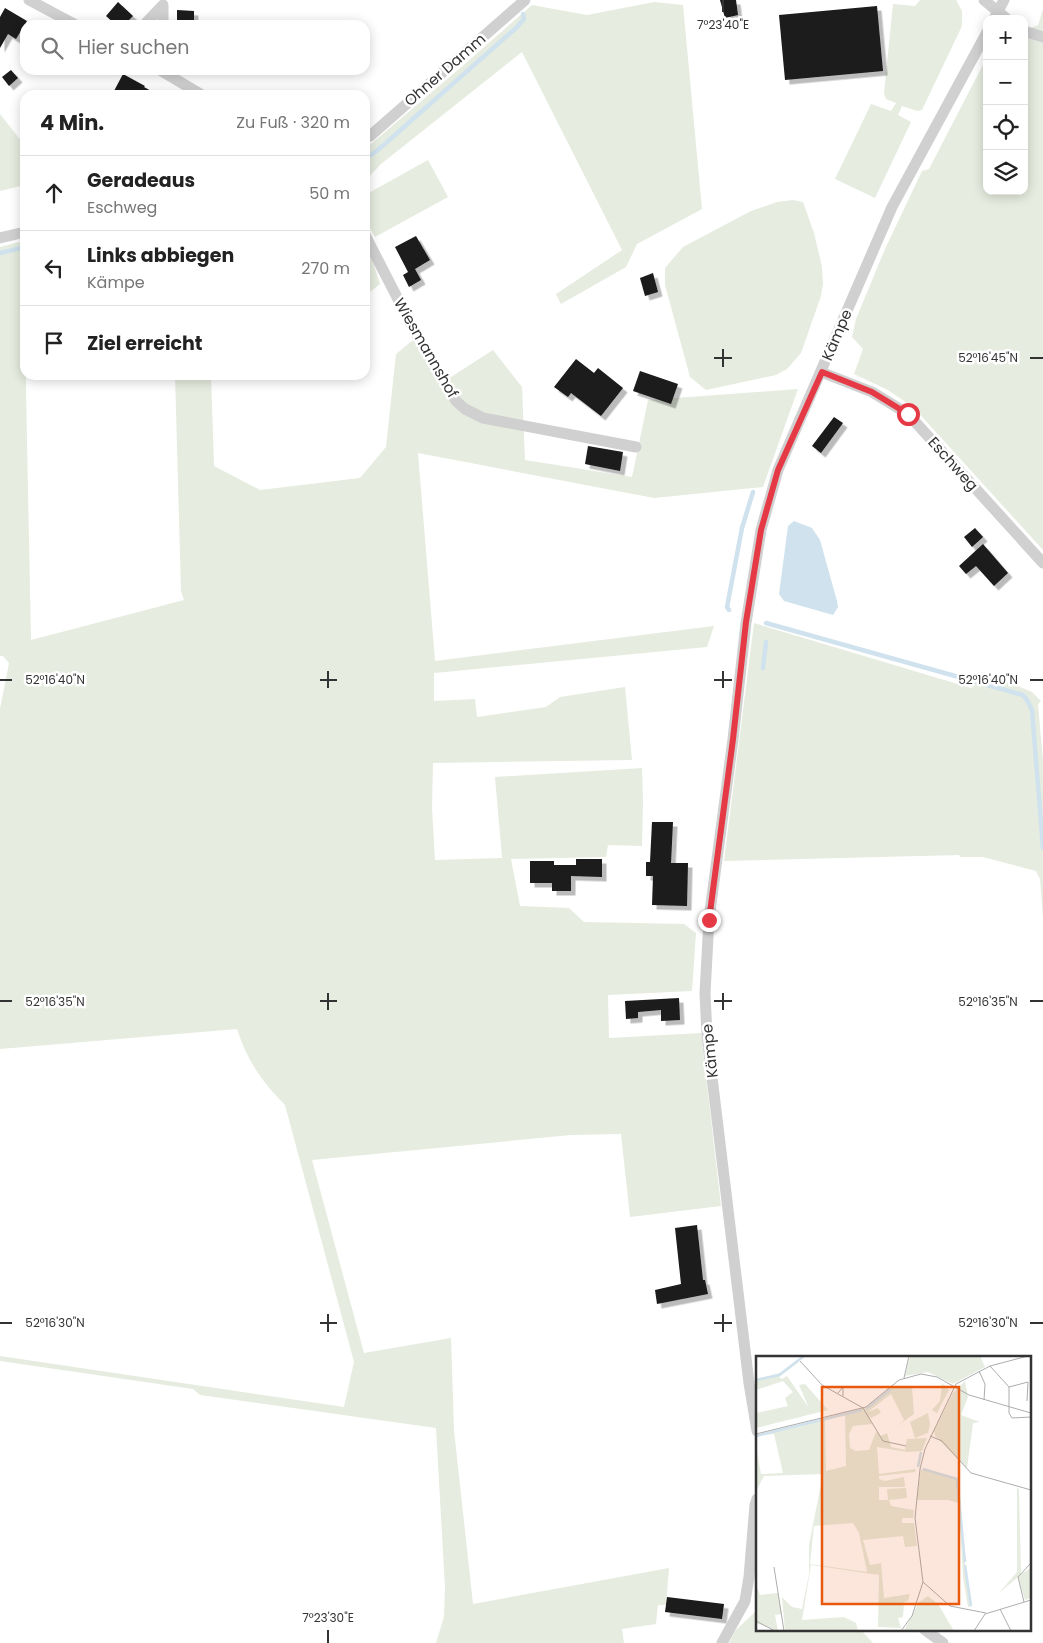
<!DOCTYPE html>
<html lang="de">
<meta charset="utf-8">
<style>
body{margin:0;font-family:Poppins,sans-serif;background:#f6f6f6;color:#222}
.controls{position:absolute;right:15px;top:15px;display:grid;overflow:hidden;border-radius:10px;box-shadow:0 2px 12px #0003}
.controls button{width:45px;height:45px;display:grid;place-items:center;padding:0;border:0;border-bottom:1px solid #e0e0e0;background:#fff;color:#222;font:25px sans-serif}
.stop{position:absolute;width:15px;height:15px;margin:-11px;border:4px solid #e63946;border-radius:50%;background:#fff}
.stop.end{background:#e63946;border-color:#fff;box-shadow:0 1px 5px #0008}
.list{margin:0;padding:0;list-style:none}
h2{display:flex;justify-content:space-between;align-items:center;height:65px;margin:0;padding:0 20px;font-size:21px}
h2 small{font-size:16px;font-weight:400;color:#767676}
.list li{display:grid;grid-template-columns:32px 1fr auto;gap:15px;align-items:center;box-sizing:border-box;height:75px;padding:0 20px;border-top:1px solid #e0e0e0}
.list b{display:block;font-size:19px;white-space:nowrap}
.list p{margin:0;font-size:16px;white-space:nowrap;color:#767676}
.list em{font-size:16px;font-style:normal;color:#767676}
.icon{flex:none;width:28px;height:28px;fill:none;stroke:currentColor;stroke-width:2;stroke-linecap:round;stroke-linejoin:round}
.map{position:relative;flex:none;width:1043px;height:1643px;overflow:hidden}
.search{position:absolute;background:#fff;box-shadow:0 2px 12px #0003;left:20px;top:20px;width:350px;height:55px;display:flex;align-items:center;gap:12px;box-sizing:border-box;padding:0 18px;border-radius:15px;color:#767676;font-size:19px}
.panel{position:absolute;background:#fff;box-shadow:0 2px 12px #0003;left:20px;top:90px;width:350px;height:290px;border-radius:15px}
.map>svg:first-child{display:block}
.green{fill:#e6ecdf}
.water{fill:#cfe2ee}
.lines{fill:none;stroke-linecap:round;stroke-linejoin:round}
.stream{stroke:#cfe2ee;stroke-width:4.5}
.building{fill:#1a1a1a;filter:url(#shadow)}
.minor{stroke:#d0d0d0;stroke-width:11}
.route{stroke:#e63946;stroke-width:6}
.ticks{fill:none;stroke:#333;stroke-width:2}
.labels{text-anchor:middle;stroke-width:5;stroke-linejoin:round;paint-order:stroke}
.street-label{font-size:15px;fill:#333;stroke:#fff}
.inset-river{fill:none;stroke:#cfe2ee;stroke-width:2.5}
.inset-road{fill:none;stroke:#adadad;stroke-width:1}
.view{fill:#e8590c;fill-opacity:0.15;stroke:#e8590c;stroke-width:2.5}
.inset-edge{fill:none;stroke:#333;stroke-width:2.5}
.ticks-label{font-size:12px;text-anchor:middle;fill:#333;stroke:#fff;stroke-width:5;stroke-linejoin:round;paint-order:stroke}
</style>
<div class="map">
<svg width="1043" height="1643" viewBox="0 0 1043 1643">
<defs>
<filter id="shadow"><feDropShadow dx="4.5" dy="4.5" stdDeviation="0" flood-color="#0004"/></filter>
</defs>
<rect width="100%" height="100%" fill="#fff"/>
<g class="green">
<polygon points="920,0 956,0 962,11 962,26 922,110 917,111 902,106 898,115 911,122 875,198 835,179 871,104 891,111 896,103 886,99 884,93 893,4 915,6"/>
<polygon points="654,2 683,5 702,209 637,244 626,267 561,304 556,294 622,250 522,52 381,164 365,181 365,149 466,63 532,5 587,15"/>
<polygon points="1043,9 1043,550 914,408 888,390 854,374 863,349 852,337 856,319 885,249 922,171 929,169 987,57 987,191 1024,191 1024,31 1038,25"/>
<polygon points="0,114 25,146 25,185 0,191"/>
<polygon points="428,160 448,197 375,237 365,219 365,195"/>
<polygon points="793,200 803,202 814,233 822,267 823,284 821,296 801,353 787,369 776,375 706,390 690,377 665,285 665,268 683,247 751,211 777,202"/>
<polygon points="365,239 380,284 365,296"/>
<path d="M23 241 31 640 184 600 181 591 175 375H211L214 466 260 490 360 478 386 447 396 354 413 340 451 377 493 350 522 387 525 460 632 477 648 400 798 389 763 487 654 498 418 453 435 661 714 626 707 647 434 673V701L475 699 477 717 546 707 560 697 625 687 632 760 433 763 432 808 435 860 502 858 495 777 642 768 643 800 642 846 608 845 606 857 511 859 520 906 569 908 584 922 684 924 696 933 692 991 608 995 609 1038 701 1033 721 1206 630 1217 621 1134 571 1135 312 1160 364 1353 451 1338 454 1430 473 1604 669 1568 666 1605H658L656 1624 622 1629 624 1643H436L444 1617 445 1588 436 1428 200 1395 193 1389 0 1361V1356L344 1407 354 1362 285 1105C261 1080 248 1062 237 1029L0 1049V709L9 663 3 656H0V247Z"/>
<polygon points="754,623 971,688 984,672 1032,692 1041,701 1038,704 1043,761 1043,918 1040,879 1036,871 983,857 960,857 959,855 724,861"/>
<polygon points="757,1610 757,1629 860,1629 873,1643 729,1643 735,1631"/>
</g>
<polygon class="water" points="794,521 812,528 820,540 837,601 838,607 833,615 784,601 779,594 788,526"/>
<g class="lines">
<g class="stream">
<polyline points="365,159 378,150 516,28 524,19 523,14"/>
<polyline points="0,253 25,247"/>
<polyline points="729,610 727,607 742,528 753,492"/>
<polyline points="766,623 1023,695 1027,700 1032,710 1043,848"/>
<polyline points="763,668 766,642"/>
</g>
</g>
<g class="building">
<polygon points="720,0 736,0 738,15 725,18"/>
<polygon points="118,2 133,16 124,25 116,25 106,16"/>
<polygon points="877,6 883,71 785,80 779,15"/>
<polygon points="5,8 27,21 16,39 8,34 0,48 0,17"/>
<polygon points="177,10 194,11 194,25 177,25"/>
<polygon points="11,70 18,78 9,86 2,77"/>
<polygon points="123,74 145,86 144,87 158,95 121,95 114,91"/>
<polygon points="416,236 430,260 415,269 421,280 409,287 403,275 408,272 395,247"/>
<polygon points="653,273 658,292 645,296 640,278"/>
<polygon points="576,359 594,373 598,368 623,388 601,416 571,393 568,397 554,387"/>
<polygon points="640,371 678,384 671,404 633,391"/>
<polygon points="834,417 843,423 821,453 812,446"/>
<polygon points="588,446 623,452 620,471 585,464"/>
<polygon points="975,528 983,537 972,547 964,537"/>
<polygon points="983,544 1008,573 994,586 976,566 966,574 959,566"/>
<polygon points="652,822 673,822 671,863 688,863 687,906 652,905 653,876 646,876 646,862 650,862"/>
<polygon points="576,859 602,859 602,877 571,876 571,891 552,891 552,883 530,883 530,861 554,861 554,865 576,865"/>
<polygon points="679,998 680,1020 661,1021 661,1010 638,1012 638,1018 626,1019 625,1001"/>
<polygon points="697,1225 703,1280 705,1280 708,1294 657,1304 655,1290 681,1284 675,1228"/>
<polygon points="667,1597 724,1604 722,1619 665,1612"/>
</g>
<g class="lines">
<g class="minor">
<polyline points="29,0 76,25"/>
<polyline points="984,0 1007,19"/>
<polyline points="994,19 1004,0"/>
<polyline points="144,25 163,5 163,25"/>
<polyline points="1024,31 1043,37"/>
<polyline points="160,70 202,95"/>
<polyline points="365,138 370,136 525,0"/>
<polyline points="365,235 417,336 456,401 465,409 483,418 636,447"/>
<polyline points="0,238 25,232"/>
<polyline points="821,372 872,392 908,414 1043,563"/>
<polyline points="757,1431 749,1383 707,1036 705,993 709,919 733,739 746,623 761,530 778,470 892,207 987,32"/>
<polyline points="924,1629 943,1643"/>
<polyline points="722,1643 745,1601 749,1577 755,1505 757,1499"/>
</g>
</g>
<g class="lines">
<polyline class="route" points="709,920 733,739 746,622 761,530 778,470 822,372 872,392 908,414"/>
</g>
<path class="ticks" d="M723 0V12M723 349V367M714 358H732M1030 358H1043M328 671V688M723 671V688M0 680H12M320 680H337M714 680H732M1030 680H1043M328 993V1010M723 993V1010M0 1001H12M320 1001H337M714 1001H732M1030 1001H1043M328 1314V1332M723 1314V1332M0 1323H12M320 1323H337M714 1323H732M1030 1323H1043M328 1630V1643"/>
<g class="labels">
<g class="street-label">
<text transform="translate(445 70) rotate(-41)" y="5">Ohner Damm</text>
<text transform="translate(837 335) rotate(-67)" y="5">Kämpe</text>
<text transform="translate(426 348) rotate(60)" y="5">Wiesmannshof</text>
<text transform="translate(953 464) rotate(48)" y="5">Eschweg</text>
<text transform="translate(710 1051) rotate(-96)" y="5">Kämpe</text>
</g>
</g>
<g transform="translate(756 1356)">
<rect width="275" height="275" fill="#fff"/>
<path d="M154 0H224L229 11 197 28 172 16 149 20ZM42 4 43 6 23 21 26 23 31 20 53 52 43 29 49 28 72 54 0 72V57L32 50 29 42 37 36 27 25 0 34V23L24 17ZM209 25 212 41 205 59 224 66 217 67 211 112 179 80 178 75 197 37ZM186 27 193 34 181 57 176 54 184 45ZM136 31H156L158 58 140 71 148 64 135 38 112 56 122 52 125 57 115 62 113 59 116 68 97 70 93 78 94 92 100 95 113 94 120 76 125 80 131 77 135 91 149 94 151 83 171 82 166 95 152 96 121 91 123 118 160 113 159 116 123 120V123L129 125 148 121 149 131H123V144H132L131 133 150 132 151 142 133 144 135 150 158 154 157 162H146V167H158L161 190 149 191 147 180 107 184 114 209 125 207 128 242 154 238 152 245 148 246 147 261 142 262 145 272 122 271 123 219 55 209 46 264 88 261 100 267 102 275H29L26 241 36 251 46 253 53 218V189L67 118 8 120 0 135V91L5 118 27 117 18 78 0 79 69 62 70 115 90 110 89 57 113 51ZM97 167 103 177 111 216 54 208 58 170ZM172 57 174 68 172 77 159 82 154 66ZM165 113 203 123 210 221 216 250 212 251 207 221 203 147 192 144H161ZM261 132 263 133 265 218 275 212V242L269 244 262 221 243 237 261 216ZM0 228 4 239 22 237 26 258 19 259 22 275 0 267ZM172 240 182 248 198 275H148L163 246Z" fill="#e6ecdf" fill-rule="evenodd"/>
<path class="inset-river" d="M0 24 23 19 48 0M110 53 135 33M0 80 106 54M162 111 165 96M167 113 201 123 209 206M209 209 215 250"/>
<path class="inset-road" d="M44 5 66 29 107 52 127 85 150 90M234 10 253 31V57L256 62 275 61M223 15 229 28 228 44M148 22 153 0M253 31 272 26 271 45M82 37 87 31V40M0 78 110 51 143 24 165 18 181 21 213 39 275 57M174 80 186 85 215 117 275 134M18 211 28 275M268 246 262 221 275 207M244 253 255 275M230 257 194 250 167 226 159 162 164 113 169 93 200 28 234 10 272 0M0 265 19 275M145 275 156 260 167 226M218 275 229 258 275 244"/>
<path class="view" d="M66 31H203V248H66Z"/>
<rect width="275" height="275" class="inset-edge"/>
</g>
<g class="ticks-label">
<text x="723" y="29">7°23'40"E</text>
<text x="988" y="362">52°16'45"N</text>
<text x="55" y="684">52°16'40"N</text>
<text x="988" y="684">52°16'40"N</text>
<text x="55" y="1006">52°16'35"N</text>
<text x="988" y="1006">52°16'35"N</text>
<text x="55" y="1327">52°16'30"N</text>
<text x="988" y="1327">52°16'30"N</text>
<text x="328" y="1622">7°23'30"E</text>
</g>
</svg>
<div class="controls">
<button>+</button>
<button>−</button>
<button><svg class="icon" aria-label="locate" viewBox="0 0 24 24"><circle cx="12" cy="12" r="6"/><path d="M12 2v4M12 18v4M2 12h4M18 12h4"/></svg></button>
<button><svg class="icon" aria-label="layers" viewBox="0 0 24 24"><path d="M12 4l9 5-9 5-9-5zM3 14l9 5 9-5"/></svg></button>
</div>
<div class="stop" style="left:908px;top:414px"></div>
<div class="stop end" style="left:709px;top:920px"></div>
<div class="search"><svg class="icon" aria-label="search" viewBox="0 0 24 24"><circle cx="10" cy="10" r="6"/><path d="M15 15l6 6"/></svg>Hier suchen</div>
<section class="panel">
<h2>4 Min.<small>Zu Fuß · 320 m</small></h2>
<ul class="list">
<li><svg class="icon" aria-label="ahead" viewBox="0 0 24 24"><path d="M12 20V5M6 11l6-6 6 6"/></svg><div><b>Geradeaus</b><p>Eschweg</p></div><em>50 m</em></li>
<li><svg class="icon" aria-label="left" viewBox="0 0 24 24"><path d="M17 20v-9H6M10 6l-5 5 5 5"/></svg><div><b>Links abbiegen</b><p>Kämpe</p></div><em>270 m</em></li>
<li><svg class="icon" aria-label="arrive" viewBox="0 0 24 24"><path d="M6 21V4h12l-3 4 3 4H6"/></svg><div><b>Ziel erreicht</b></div></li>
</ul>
</section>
</div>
